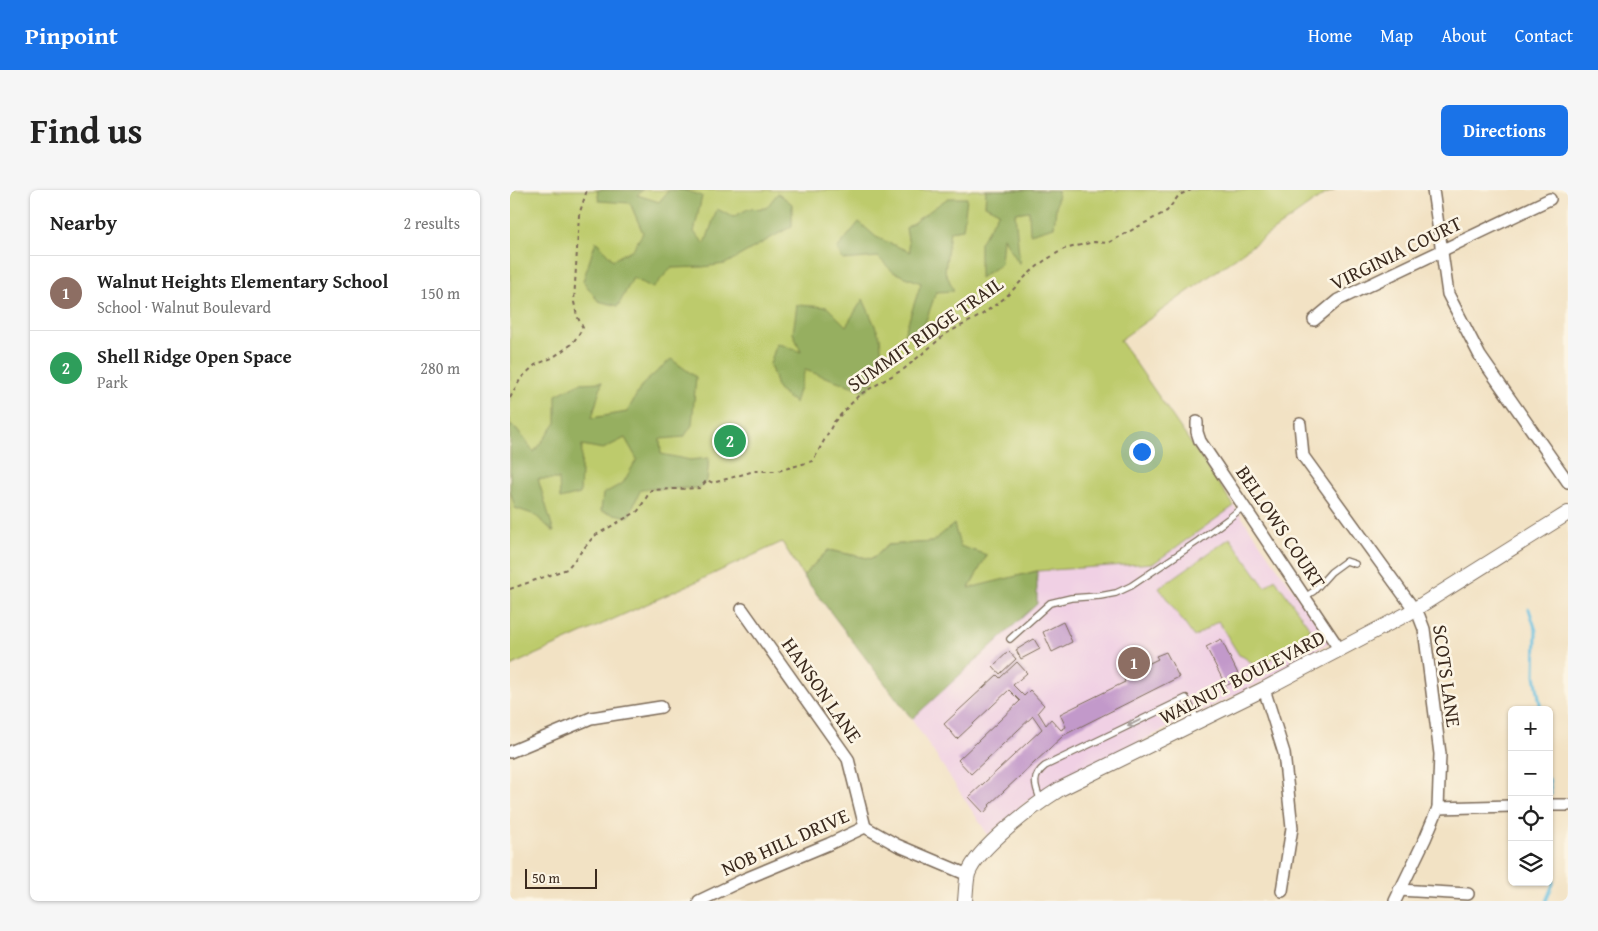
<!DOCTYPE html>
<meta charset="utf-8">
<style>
body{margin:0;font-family:"Gentium Book Plus",serif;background:#f6f6f6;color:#222}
.controls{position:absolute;right:15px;bottom:15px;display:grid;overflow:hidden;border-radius:8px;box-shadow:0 1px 4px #0004}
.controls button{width:45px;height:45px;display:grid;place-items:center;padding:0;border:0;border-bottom:1px solid #e0e0e0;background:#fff;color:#222;font:25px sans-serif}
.scale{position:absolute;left:15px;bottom:12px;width:72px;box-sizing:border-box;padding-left:5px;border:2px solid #3b2a1e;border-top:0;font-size:14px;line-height:18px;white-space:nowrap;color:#3b2a1e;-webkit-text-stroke:4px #fcf5e5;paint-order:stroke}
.you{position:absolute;left:631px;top:261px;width:18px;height:18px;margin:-12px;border:4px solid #fff;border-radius:50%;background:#1a73e8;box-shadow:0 0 0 8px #1a73e833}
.badge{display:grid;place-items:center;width:32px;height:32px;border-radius:50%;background:#1a73e8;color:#fff;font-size:16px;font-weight:700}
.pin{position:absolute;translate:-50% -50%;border:2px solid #fff;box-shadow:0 1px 5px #0006}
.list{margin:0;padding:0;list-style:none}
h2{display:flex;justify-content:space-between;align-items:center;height:65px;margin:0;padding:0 20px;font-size:21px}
h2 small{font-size:16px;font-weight:400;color:#767676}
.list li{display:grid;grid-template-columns:32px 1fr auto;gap:15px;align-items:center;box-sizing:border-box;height:75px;padding:0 20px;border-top:1px solid #e0e0e0}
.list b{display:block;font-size:19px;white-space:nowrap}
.list p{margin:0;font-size:16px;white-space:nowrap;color:#767676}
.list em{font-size:16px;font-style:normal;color:#767676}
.icon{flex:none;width:28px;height:28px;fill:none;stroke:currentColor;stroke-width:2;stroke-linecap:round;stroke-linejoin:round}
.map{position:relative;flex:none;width:1058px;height:711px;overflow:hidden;border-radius:8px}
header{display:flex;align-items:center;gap:30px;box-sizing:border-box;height:70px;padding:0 25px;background:#1a73e8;color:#fff}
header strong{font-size:24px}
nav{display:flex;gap:28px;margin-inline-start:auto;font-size:18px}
.intro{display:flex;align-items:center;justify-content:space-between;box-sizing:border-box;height:120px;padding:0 30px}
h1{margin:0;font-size:35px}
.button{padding:12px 22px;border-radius:8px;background:#1a73e8;color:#fff;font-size:18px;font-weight:700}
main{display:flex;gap:30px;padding:0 30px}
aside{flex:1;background:#fff;border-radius:8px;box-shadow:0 1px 4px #0004}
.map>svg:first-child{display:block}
.built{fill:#f0d0e4}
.green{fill:#bdcb6c;stroke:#7c7a45}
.forest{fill:#96af60;stroke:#686c3f}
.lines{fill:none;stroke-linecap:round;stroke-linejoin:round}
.stream{stroke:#62bee0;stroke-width:3}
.building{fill:#c299ca}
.service-casing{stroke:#7b6a58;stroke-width:8}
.minor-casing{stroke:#7b6a58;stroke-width:14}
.tertiary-casing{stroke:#7b6a58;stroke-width:16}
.path{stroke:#7b6a58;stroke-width:2;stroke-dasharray:4 4;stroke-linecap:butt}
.service{stroke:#fff;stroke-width:5.5}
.minor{stroke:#fff;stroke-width:11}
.tertiary{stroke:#fff;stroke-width:14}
.oneway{stroke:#a79f9a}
.labels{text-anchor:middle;stroke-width:5;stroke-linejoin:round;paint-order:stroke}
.street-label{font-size:20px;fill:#3b2a1e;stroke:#fcf5e5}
</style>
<header>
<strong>Pinpoint</strong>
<nav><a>Home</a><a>Map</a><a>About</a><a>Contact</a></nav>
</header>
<div class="intro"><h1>Find us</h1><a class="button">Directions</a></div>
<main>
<aside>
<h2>Nearby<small>2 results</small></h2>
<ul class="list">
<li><span class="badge" style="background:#8d6e63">1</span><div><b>Walnut Heights Elementary School</b><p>School · Walnut Boulevard</p></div><em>150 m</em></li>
<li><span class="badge" style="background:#2e9e5b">2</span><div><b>Shell Ridge Open Space</b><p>Park</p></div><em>280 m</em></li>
</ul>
</aside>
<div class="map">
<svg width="1058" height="711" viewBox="0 0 1058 711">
<rect width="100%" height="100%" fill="#fcf5e5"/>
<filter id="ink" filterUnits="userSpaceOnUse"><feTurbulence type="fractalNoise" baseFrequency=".02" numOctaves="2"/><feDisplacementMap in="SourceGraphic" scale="10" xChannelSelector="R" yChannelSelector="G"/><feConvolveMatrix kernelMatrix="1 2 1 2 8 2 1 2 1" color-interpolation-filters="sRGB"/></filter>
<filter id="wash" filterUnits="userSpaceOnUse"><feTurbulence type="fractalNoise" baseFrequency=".0096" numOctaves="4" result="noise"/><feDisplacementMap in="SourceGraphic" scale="20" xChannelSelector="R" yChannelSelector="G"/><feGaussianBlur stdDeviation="1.12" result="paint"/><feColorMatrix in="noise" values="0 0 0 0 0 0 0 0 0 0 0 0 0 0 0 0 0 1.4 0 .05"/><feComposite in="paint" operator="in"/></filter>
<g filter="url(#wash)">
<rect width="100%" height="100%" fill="#f2e2c4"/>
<polygon class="built" points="724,316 820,452 748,494 545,593 521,608 478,645 402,529 527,414 527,381 644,373"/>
<g class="green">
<polygon points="0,0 824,0 812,6 610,150 724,316 644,373 527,381 459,399 422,352 378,355 362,369 318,360 293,386 272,352 203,384 0,476"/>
<path d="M720 348 755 397 765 389 799 437 800 442 749 477C740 474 738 468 729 465L708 431 684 447 649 398Z"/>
</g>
<g class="forest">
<polygon points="87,0 133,0 127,5 149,12 159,0 173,0 192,6 184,42 195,54 207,19 223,27 238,19 256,18 268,3 282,14 282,36 215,74 192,77 161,78 143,98 123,88 108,116 88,111 73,91 86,51 103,70 123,59 133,43 120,13 89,11"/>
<polygon points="476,0 548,0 544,37 520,44 519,21 505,23 510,75 493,47 491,74 470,88 470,53 489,22 475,15"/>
<polygon points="438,8 457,8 453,39 440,41 435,81 444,101 426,102 413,139 394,145 411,93 383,82 368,67 333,70 327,59 349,32 366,47 400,62 396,38"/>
<polygon points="353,109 370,147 373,176 356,201 295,180 285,213 268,200 260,174 267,153 291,162 283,143 287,115 317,117 336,136"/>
<polygon points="161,169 186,187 182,235 174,247 150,249 151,264 180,270 199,268 197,290 190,298 131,299 118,327 91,321 93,304 113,293 127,269 115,248 93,259 72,255 70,304 50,309 49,289 28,289 44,342 25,325 5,318 0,299 0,235 7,239 24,262 46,233 46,205 70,193 92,192 82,228 117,222 132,195"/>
<polygon points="444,334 450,356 477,365 459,398 527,381 527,414 402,529 293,386 318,360 362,369 378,355 422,352"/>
</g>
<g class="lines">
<g class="stream">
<polyline points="1019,419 1026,441 1025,485 1031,520"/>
<polyline points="1039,589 1041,604"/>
<polyline points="1036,711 1043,694 1039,638"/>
</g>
</g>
<g id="blocks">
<g class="building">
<polygon points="553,432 562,452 542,462 533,442"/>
<polygon points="524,449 530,459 511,469 506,460"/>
<polygon points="711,449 730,488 716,496 696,457"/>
<polygon points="499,461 506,469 490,484 483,476"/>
<polygon points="656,462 669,487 554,545 479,615 480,616 474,623 459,607 532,539 523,526 461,584 448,570 510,511 499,500 447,549 434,534 487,485 490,488 507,472 517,483 503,495 514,506 520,500 534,515 528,522 536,535 541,529 551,540 556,537 550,524 615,492 613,486 648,469 646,466"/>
</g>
</g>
</g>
<g filter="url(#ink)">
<use href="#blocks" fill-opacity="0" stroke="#7b6a58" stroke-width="1"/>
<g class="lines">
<g class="service-casing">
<g id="service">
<polyline points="795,407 804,401 821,382 836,371 845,374"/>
<polyline points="500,449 540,413 561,408 590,406 606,403 621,396 688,351 718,329 734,316"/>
<path d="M531 611C525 596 521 587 535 576L676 508 688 531"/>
</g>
</g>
<g class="minor-casing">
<g id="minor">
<polyline points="923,0 938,104 970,166 1058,292"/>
<polyline points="804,130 828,110 1040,9"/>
<polyline points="687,232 687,242 690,251 830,460"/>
<polyline points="790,234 793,266 909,426 914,439 930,564 928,618 915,649 885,711"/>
<polyline points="232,419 338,569 355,637"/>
<polyline points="754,499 774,563 782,638 772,701"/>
<polyline points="0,562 81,528 151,517"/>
<polyline points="1039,615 1058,615"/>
<polyline points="928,618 1002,616"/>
<polyline points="889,700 958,704"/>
<polyline points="189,711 235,689 319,654 355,637 387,655 458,685"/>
</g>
</g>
<g class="tertiary-casing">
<path id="tertiary" d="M455 711C456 702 456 692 458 684 467 658 526 614 550 599L754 499 897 424 1058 323"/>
</g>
<g class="path">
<polyline points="0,208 11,188 25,175 42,168 62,154 73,138 67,126 64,112 69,25 77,0"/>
<polyline points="0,399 57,379 84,346 128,321 141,300 190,298 197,290 203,293 244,281 268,281 303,271 324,232 349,205 394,179 437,143 470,126 496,107 517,85 534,71 554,59 584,52 598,53 657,21 669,5 681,0"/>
</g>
<use href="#service" class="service"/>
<use href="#minor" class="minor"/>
<use href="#tertiary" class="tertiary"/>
</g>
<defs><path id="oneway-shaft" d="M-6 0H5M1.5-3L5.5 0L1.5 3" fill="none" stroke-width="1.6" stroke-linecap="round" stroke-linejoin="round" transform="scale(1.25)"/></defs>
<use class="oneway" href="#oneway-shaft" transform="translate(624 533) rotate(154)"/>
</g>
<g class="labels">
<g class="street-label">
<text transform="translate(886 63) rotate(-26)" y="7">VIRGINIA COURT</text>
<text transform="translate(415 144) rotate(-35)" y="7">SUMMIT RIDGE TRAIL</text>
<text transform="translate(771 337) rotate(56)" y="7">BELLOWS COURT</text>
<text transform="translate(937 486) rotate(82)" y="7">SCOTS LANE</text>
<text transform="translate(732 487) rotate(-27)" y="7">WALNUT BOULEVARD</text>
<text transform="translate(312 500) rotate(55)" y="7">HANSON LANE</text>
<text transform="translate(275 652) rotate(-24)" y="7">NOB HILL DRIVE</text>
</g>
</g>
</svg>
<div class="controls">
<button>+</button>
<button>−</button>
<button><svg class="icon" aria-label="locate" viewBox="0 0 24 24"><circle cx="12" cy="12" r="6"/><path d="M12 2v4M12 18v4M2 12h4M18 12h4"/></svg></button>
<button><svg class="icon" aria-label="layers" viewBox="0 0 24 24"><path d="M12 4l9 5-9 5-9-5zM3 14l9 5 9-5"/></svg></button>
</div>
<div class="scale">50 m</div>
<div class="you"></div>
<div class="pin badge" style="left:624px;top:473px;background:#8d6e63">1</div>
<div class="pin badge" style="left:220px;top:251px;background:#2e9e5b">2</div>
</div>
</main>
